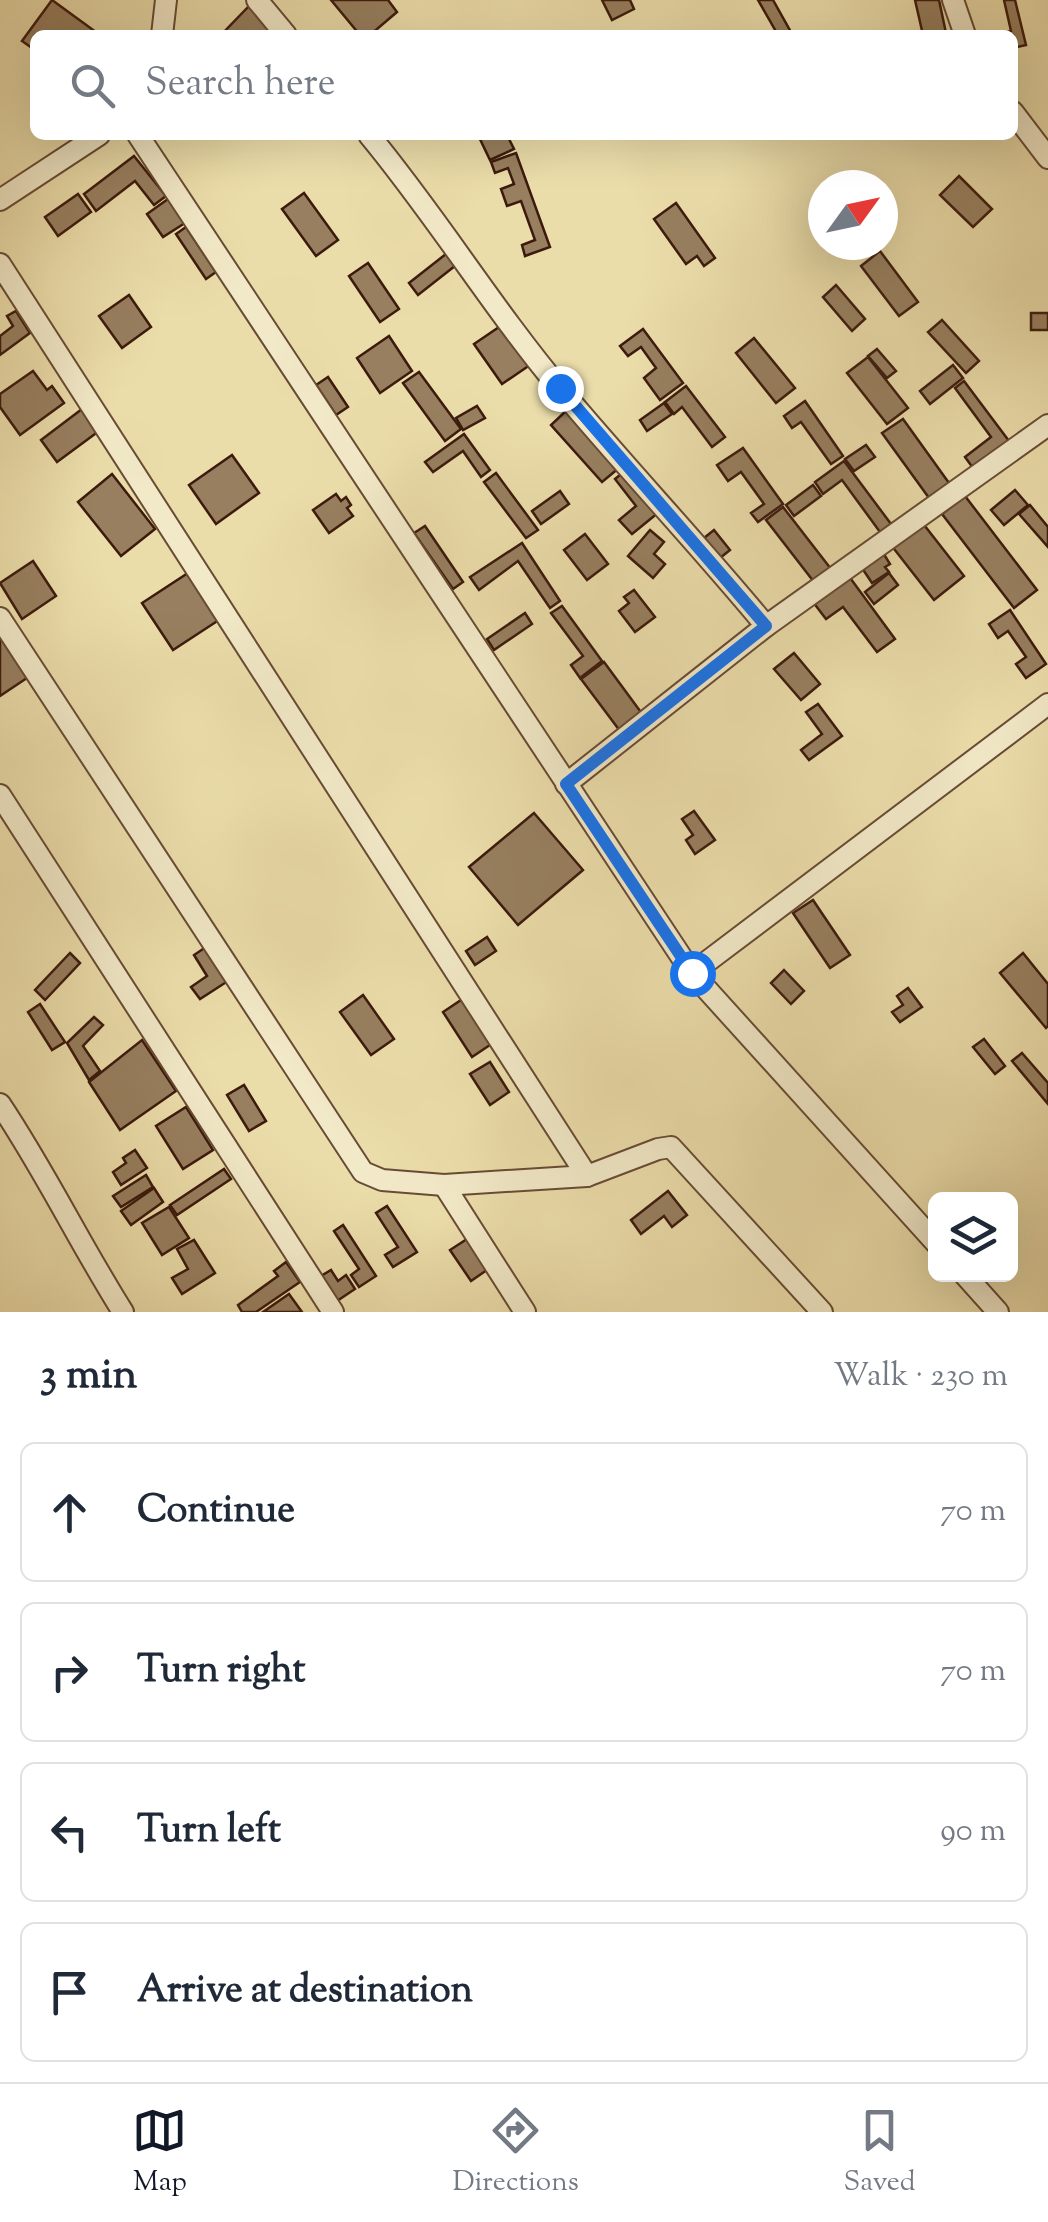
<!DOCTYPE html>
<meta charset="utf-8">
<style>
body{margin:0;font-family:"Sorts Mill Goudy",serif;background:#f6f6f7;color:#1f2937}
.controls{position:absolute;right:30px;bottom:30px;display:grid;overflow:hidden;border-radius:15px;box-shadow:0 10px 40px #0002}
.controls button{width:90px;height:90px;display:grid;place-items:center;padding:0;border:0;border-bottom:2px solid #e0e1e3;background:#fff;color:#1f2937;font:50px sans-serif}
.compass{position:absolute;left:808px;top:170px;width:90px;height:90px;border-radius:50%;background:#fff;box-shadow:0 10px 40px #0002;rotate:57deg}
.stop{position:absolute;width:30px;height:30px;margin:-22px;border:8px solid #1a73e8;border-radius:50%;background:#fff}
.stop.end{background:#1a73e8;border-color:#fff;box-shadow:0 2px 10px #0008}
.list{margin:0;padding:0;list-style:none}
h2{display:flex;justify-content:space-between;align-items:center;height:130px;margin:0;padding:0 40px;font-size:42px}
h2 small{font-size:32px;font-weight:400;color:#747a83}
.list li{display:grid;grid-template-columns:65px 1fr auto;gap:30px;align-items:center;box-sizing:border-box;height:140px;margin:0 20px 20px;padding:0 20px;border:2px solid #e0e1e3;border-radius:15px}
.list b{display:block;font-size:38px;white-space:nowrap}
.list em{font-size:32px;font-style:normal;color:#747a83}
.icon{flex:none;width:55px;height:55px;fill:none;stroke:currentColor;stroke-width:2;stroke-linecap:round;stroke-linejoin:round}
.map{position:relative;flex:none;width:1048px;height:1312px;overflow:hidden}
.search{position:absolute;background:#fff;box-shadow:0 10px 40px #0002;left:30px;right:30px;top:30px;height:110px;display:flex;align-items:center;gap:25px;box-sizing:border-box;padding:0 35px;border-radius:15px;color:#747a83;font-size:38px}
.sheet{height:770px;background:#fff}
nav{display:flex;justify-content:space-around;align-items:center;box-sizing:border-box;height:140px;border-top:2px solid #e0e1e3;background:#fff;font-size:28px;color:#747a83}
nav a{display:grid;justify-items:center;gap:5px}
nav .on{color:#111827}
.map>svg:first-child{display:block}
.building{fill:#977f5f;stroke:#3c1a0d;stroke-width:2.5}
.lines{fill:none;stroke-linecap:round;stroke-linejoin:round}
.minor-casing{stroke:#684b34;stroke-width:24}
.minor{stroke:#f2e9c8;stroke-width:20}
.route{stroke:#1a73e8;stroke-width:12}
</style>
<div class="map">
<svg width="1048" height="1312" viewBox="0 0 1048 1312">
<rect width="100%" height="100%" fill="#ebddaa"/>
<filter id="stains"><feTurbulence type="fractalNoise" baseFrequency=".002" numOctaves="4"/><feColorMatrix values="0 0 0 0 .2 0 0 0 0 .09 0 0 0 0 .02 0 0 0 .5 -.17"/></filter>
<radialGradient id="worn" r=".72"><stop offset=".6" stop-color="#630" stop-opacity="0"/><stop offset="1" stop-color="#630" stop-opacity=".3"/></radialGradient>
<g class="building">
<polygon points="52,0 100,35 35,35 35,50 22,41"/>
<polygon points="331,0 388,0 397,12 370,35 360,35"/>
<polygon points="602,0 630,0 634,9 612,20"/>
<polygon points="758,0 773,0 792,34 778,35"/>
<polygon points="915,0 939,0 946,33 923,35"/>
<polygon points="1004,0 1015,0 1026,45 1013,48 1013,35 997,35 1011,31"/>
<polygon points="250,5 272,27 264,35 221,35"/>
<polygon points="478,135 507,135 514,149 490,160"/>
<polygon points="516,153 550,247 525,256 522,245 535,240 521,201 507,206 501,189 514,184 508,168 495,173 491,162"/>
<polygon points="134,156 166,196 154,205 135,181 96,211 84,194"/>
<polygon points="959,176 992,209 973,227 940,195"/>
<polygon points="304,193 338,240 316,256 282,209"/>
<polygon points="78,194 91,212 58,236 45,217"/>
<polygon points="168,199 185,223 163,237 147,214"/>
<polygon points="676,203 715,258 704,266 697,256 686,264 654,219"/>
<polygon points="186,227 216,272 206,279 176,234"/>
<polygon points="451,250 460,262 418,295 409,283"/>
<polygon points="880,251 918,302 899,316 861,266"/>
<polygon points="368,263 399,309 380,322 349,276"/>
<polygon points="836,285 865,319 852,331 823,297"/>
<polygon points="129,295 151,327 122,348 99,316"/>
<polygon points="16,311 30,333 0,355 0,336 13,326 7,316"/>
<rect x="1031" y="313" width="17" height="17"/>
<polygon points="942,320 979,361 966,373 928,332"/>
<polygon points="502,325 530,365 502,384 474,344"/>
<polygon points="643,329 683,383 660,400 644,378 656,368 641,347 628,356 620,346"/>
<polygon points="389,336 412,371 380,393 357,358"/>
<polygon points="754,338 795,388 776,403 736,353"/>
<polygon points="877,349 896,371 887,378 868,356"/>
<polygon points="868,357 908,408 887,424 847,373"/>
<polygon points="953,365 963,378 930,404 920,391"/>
<polygon points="33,371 47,390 52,386 64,403 20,435 0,407 0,394"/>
<polygon points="419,372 461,429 445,441 403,383"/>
<polygon points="328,377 348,407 336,415 316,385"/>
<polygon points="964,381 1009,441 973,468 965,457 991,437 955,388"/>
<polygon points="686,386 725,437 712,447 682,407 674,414 665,402"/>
<polygon points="805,401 843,456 831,464 801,422 792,428 784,416"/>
<polygon points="664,403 672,414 647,431 640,420"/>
<polygon points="477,406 485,418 463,430 456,418"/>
<polygon points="82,409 99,431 57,462 41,440"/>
<polygon points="568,409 620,467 602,482 551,425"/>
<polygon points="903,419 949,483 929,498 882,433"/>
<polygon points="464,434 490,470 481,477 463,451 433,472 425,462"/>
<polygon points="866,445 875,457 854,471 845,459"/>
<polygon points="743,448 783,504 758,522 751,513 764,504 741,472 728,481 717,465"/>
<polygon points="232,455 259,493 216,524 189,485"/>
<polygon points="844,461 891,524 880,532 842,480 823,494 815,482"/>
<polygon points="625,471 659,512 632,534 619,520 636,506 615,479"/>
<polygon points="496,473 538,530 526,538 484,482"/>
<polygon points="112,474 155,529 121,556 78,502"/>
<polygon points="813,485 821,496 794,516 786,505"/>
<polygon points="1015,490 1028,505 1004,525 991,510"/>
<polygon points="560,491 569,504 541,524 532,511"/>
<polygon points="336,494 341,501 346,497 351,505 347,508 353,516 329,533 313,510"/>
<polygon points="965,496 1037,590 1014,608 942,514"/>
<polygon points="1030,505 1048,527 1048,547 1019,514"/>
<polygon points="783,507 831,569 814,582 766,520"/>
<polygon points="921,521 964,576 934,600 891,545"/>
<polygon points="425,526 463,582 453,589 414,533"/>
<polygon points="650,530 664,542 654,554 665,564 653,578 628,556"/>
<polygon points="714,530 730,550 720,558 704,538"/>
<polygon points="585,534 608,564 587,580 564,550"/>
<polygon points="522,543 560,601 550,608 518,561 479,590 470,577"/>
<polygon points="882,551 890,564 885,567 889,572 872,583 860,565"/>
<polygon points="33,561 56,596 22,619 0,583"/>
<polygon points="188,573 219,620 173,650 142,603"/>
<polygon points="889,573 898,585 874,604 865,592"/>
<polygon points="848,575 895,639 877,652 843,607 826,619 813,602"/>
<polygon points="634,590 655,617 635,632 619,611 629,603 624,597"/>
<polygon points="562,606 602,661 580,678 571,665 583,656 551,613"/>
<polygon points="1010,610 1046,664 1026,678 1016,664 1026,657 1008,631 998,638 989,624"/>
<polygon points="525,613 532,624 494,650 487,639"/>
<polygon points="0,631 30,676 0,696"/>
<polygon points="794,653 820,684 801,700 774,669"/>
<polygon points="604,662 643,715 620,731 581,679"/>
<polygon points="818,704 842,736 809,760 801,750 822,734 806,712"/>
<polygon points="694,811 715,840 695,854 686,840 693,835 682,819"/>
<polygon points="534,813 583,870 518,925 469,867"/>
<polygon points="813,900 850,955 830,968 793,913"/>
<polygon points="487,937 496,951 475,965 466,951"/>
<polygon points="206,947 228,981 200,999 191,987 207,976 194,955"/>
<polygon points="70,953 80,963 45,1000 35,990"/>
<polygon points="1023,953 1048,984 1048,1026 1046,1028 1000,973"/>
<polygon points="784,970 804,991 791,1004 771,983"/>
<polygon points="908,988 922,1007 900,1022 892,1012 903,1005 897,996"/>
<polygon points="363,995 394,1039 371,1055 340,1012"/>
<polygon points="464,998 493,1043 472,1057 443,1012"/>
<polygon points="40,1004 65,1042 52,1050 28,1012"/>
<polygon points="94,1017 103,1025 83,1046 100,1071 89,1080 67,1043"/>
<polygon points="984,1039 1005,1066 995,1074 973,1047"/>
<polygon points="142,1040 176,1091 120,1130 89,1082"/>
<polygon points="1022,1053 1048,1083 1048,1104 1012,1061"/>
<polygon points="490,1062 509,1092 490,1105 470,1074"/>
<polygon points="244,1085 266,1121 249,1131 227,1095"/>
<polygon points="186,1107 213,1150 183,1169 156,1126"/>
<polygon points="135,1150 147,1168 121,1185 113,1172 126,1163 123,1158"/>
<polygon points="224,1169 231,1179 177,1215 170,1205"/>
<polygon points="146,1175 153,1187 121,1207 113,1196"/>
<polygon points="154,1188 163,1202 131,1225 121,1211"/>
<polygon points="668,1191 687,1215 672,1227 664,1216 641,1234 631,1220"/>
<polygon points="387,1206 417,1252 393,1267 385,1255 398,1247 376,1213"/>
<polygon points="169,1207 189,1238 162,1255 142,1223"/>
<polygon points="343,1225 376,1276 359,1287 351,1275 359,1269 334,1231"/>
<polygon points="467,1239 487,1270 471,1281 450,1250"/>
<polygon points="194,1240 215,1273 182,1294 172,1278 188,1269 177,1249"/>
<polygon points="286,1262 300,1282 256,1312 242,1312 238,1305 278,1276 274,1271"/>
<polygon points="331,1270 338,1281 346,1275 355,1289 337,1301 321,1276"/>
<polygon points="289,1294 302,1312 263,1312"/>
</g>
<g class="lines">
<g class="minor-casing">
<g id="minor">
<polyline points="257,0 286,35"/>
<polyline points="953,0 965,35"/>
<polyline points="162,35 166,0"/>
<polyline points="1013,112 1048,158"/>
<polyline points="138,135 692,973 936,1243"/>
<path d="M369 135C437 217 493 309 561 390 628 470 700 546 766 626L1048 425"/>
<polyline points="0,200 99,135"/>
<polyline points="0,264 587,1176"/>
<polyline points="0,618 363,1172 382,1180 444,1185 587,1176 658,1149 671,1147 822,1312"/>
<polyline points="566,784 766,626"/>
<polyline points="0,795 333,1312"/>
<polyline points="692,973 1048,704"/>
<path d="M0 1104C45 1171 80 1244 123 1312"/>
<polyline points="444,1185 525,1312"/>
<polyline points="964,1274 998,1312"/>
</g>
</g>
<use href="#minor" class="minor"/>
</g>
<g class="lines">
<polyline class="route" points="560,388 766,626 566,784 692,973"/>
</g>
<rect width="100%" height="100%" filter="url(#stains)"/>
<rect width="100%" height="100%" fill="url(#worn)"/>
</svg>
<div class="controls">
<button><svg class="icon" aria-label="layers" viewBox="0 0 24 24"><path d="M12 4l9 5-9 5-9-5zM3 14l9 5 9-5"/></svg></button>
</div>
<svg class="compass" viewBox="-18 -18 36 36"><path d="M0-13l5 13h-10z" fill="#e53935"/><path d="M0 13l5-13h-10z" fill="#747a83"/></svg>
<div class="stop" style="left:692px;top:973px"></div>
<div class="stop end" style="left:560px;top:388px"></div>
<div class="search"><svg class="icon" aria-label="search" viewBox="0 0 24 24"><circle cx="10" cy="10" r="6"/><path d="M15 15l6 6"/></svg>Search here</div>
</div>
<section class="sheet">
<h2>3 min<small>Walk · 230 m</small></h2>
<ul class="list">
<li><svg class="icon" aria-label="ahead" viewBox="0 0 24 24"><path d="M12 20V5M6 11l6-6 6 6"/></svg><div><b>Continue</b></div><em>70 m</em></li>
<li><svg class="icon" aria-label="right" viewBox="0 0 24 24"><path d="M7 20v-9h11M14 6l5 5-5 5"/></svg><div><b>Turn right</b></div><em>70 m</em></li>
<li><svg class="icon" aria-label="left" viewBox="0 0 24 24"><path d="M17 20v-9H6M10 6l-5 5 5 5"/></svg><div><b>Turn left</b></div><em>90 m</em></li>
<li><svg class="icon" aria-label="arrive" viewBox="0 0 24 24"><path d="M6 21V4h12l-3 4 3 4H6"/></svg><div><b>Arrive at destination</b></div></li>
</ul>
</section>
<nav>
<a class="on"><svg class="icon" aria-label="map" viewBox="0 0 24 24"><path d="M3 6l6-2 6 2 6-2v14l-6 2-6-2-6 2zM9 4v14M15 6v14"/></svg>Map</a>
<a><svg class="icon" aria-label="directions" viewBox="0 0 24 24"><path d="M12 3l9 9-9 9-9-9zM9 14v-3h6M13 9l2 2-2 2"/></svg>Directions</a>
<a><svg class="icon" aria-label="saved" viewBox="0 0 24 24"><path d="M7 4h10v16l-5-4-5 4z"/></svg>Saved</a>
</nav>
